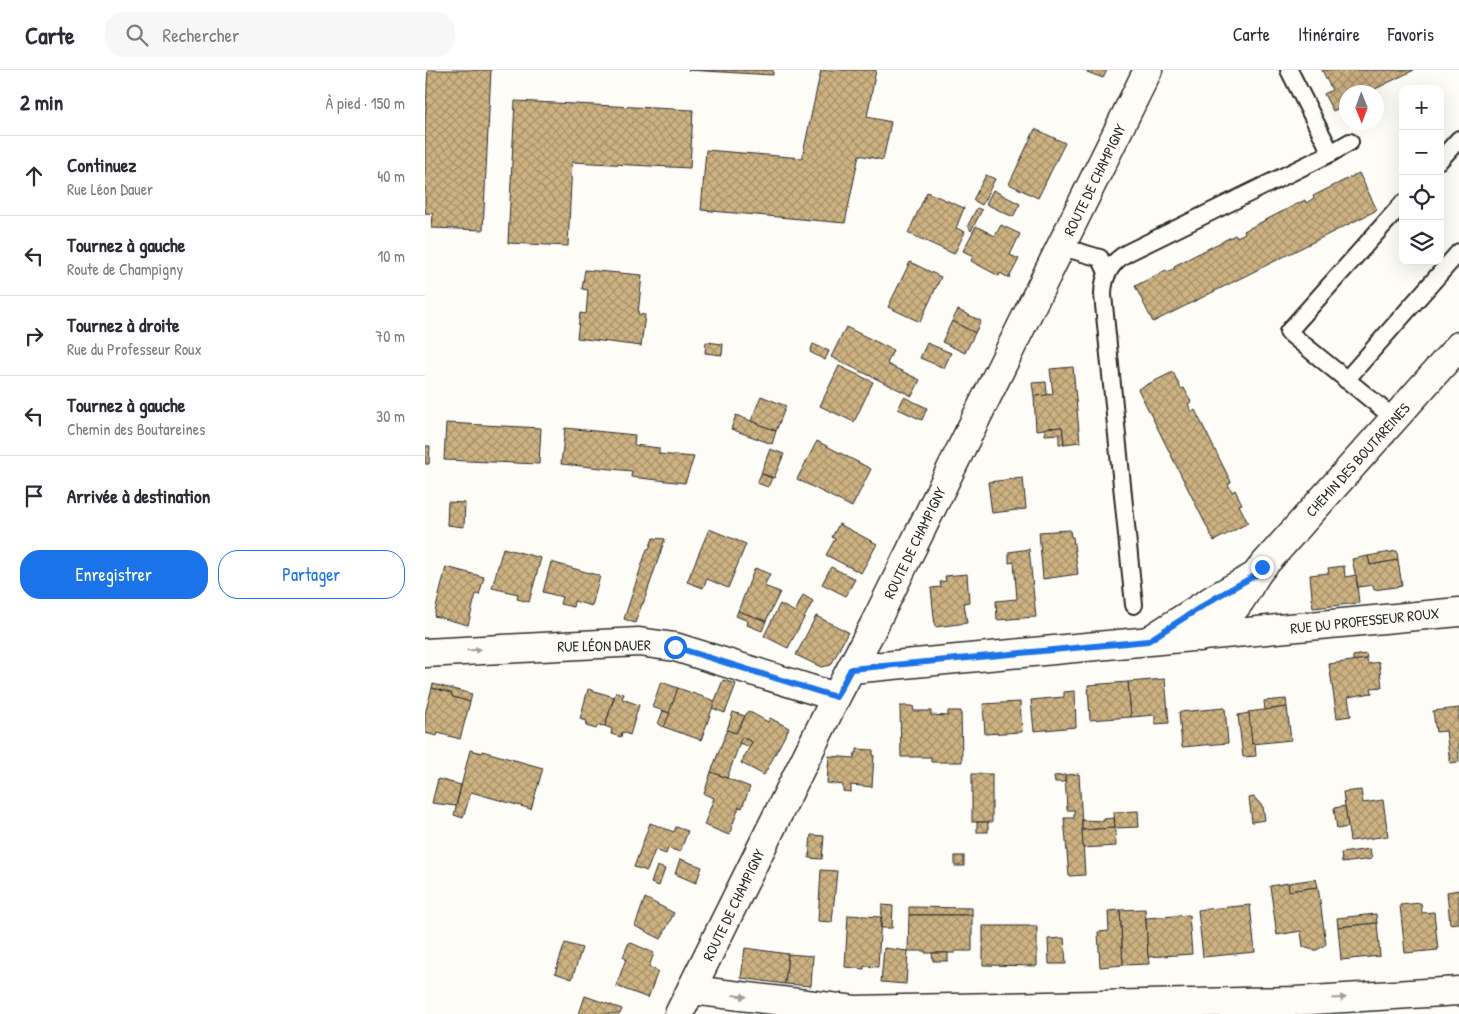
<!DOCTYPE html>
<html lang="fr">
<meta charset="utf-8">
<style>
body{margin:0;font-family:"Patrick Hand",sans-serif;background:#f7f7f7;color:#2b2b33}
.controls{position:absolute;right:15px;top:15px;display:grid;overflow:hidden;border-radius:10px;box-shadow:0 5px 20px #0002}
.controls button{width:45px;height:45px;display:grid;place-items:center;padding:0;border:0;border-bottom:1px solid #e1e1e2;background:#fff;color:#2b2b33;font:25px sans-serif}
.compass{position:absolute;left:914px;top:15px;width:45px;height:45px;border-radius:50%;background:#fff;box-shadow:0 5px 20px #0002;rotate:179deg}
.stop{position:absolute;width:15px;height:15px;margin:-11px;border:4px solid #1a73e8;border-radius:50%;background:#fff}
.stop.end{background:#1a73e8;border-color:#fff;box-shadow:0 1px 5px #0008}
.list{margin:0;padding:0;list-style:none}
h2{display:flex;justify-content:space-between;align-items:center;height:65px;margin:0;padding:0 20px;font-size:21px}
h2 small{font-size:16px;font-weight:400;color:#7c7c81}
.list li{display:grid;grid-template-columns:32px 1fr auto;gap:15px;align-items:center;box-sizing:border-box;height:80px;padding:0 20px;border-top:1px solid #e1e1e2}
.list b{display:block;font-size:19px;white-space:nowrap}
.list p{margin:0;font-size:16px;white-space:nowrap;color:#7c7c81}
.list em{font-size:16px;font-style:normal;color:#7c7c81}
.actions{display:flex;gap:10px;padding:15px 20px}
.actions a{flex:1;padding:11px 0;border:1px solid #1a73e8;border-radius:20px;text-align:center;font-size:18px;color:#1a73e8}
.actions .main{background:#1a73e8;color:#fff}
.icon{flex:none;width:28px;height:28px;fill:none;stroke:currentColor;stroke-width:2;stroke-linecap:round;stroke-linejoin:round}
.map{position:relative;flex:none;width:1034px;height:944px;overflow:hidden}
header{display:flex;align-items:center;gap:30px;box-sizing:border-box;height:70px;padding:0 25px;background:#fff;border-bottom:1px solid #e1e1e2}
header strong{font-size:24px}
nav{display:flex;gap:28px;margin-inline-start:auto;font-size:18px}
.search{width:350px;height:45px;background:#f7f7f7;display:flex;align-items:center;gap:12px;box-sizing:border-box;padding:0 18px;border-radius:20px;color:#7c7c81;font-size:19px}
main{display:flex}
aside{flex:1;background:#fff}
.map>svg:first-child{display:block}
.building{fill:url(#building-cross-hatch);stroke:#2b2b2b}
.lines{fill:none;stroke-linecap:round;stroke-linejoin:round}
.lane-casing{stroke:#2b2b2b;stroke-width:20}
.street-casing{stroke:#2b2b2b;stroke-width:31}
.lane{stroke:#fdfcf7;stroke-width:16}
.street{stroke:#fdfcf7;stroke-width:28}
.oneway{fill:#9e9e9b}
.route{stroke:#1a73e8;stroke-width:6}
.labels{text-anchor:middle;stroke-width:4.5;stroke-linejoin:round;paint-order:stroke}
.street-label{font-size:15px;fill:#2b2b2b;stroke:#fdfcf7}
</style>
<header>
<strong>Carte</strong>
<div class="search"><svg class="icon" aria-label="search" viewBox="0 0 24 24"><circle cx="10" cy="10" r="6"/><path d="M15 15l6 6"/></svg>Rechercher</div>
<nav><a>Carte</a><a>Itinéraire</a><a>Favoris</a></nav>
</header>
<main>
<aside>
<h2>2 min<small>À pied · 150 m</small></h2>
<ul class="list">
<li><svg class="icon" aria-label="ahead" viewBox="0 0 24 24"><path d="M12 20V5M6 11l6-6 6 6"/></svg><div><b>Continuez</b><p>Rue Léon Dauer</p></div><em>40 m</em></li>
<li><svg class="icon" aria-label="left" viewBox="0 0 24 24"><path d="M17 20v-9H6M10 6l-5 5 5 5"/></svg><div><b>Tournez à gauche</b><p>Route de Champigny</p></div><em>10 m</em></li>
<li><svg class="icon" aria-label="right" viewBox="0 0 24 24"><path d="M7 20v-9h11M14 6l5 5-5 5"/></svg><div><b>Tournez à droite</b><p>Rue du Professeur Roux</p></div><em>70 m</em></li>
<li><svg class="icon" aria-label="left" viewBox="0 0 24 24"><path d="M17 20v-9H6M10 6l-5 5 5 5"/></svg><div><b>Tournez à gauche</b><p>Chemin des Boutareines</p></div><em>30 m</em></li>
<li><svg class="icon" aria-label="arrive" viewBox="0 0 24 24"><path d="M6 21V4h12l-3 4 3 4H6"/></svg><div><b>Arrivée à destination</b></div></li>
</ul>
<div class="actions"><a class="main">Enregistrer</a><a>Partager</a></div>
</aside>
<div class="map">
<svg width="1034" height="944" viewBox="0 0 1034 944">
<defs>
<pattern id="building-cross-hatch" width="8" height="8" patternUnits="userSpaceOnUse" patternTransform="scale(1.25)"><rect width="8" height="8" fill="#cdb283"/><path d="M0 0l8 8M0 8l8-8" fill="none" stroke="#a7916b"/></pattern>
</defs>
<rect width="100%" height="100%" fill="#fdfcf7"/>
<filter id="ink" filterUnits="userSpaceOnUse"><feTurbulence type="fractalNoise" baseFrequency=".02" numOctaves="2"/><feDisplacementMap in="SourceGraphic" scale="10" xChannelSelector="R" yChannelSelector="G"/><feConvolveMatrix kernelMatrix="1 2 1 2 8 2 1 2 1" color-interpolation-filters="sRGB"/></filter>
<g filter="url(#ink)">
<g class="building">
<polygon points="3,0 66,0 58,160 7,158 8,144 0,143 0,53"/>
<polygon points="263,0 348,0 348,5"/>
<polygon points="396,0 451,0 442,47 466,52 458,90 434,85 420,153 276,140 281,80 377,88"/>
<polygon points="663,0 682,0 678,8 662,2"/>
<polygon points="897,0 989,0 944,22 922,22 922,34 908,41 899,24 907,20"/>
<polygon points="90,31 268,40 265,98 147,92 143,176 83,173"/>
<polygon points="610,59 640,73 613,128 584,114"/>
<polygon points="934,103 952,140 728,252 710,216 741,200 742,202 750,198 749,196 810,165 812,167 820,163 819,161 880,130 881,133 889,128 888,126"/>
<polygon points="561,105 570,109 557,135 548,130"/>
<polygon points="568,120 595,134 588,147 561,134"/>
<polygon points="502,122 539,138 531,158 540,162 529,184 483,163"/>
<polygon points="552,138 557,140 546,161 543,155"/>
<polygon points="576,155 595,164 585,185 594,189 584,208 575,203 574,206 546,191 548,186 538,181 551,156 570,166"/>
<polygon points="485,192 516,207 495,252 463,237"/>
<polygon points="160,200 217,205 213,244 220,245 216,276 152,268 155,243 161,244 163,220 157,219"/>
<polygon points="533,240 556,251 550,263 527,251"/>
<polygon points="527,251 550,263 540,283 517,272"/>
<polygon points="421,257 468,280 462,294 495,310 487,326 406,287"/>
<polygon points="281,272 298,274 297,285 280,283"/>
<polygon points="502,273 526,283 519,298 495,288"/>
<polygon points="388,274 404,281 400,290 385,282"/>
<polygon points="414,296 448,312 429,352 395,336"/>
<polygon points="648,297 655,372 639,374 637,357 611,360 609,326 628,324 625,299"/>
<polygon points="748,302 756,319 759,318 766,332 763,334 767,342 770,340 806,412 803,414 807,422 810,420 817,434 814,435 823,453 789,471 713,319"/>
<polygon points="621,312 622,325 609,326 607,313"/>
<polygon points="336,326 361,336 351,361 326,351"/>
<polygon points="479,327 502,338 497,350 473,339"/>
<polygon points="311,345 351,361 347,374 306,359"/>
<polygon points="21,353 116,358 114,394 19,390"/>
<polygon points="637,357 639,374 634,374 634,364 620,365 620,358"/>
<polygon points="140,358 210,365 209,375 234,378 234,384 269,387 260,413 206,407 207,401 136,394"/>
<polygon points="392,371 446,399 427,437 372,409"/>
<polygon points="0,376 5,376 4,394 0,394"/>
<polygon points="345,379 359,384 349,408 336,403"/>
<polygon points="336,404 347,408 343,417 332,413"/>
<polygon points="598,408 601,439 567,443 563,412"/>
<polygon points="23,432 40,433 39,457 22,455"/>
<polygon points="414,454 452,474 436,503 401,485 410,469 407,467"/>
<polygon points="284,459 321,474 303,518 282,509 278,518 262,512"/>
<polygon points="645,460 646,467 648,467 653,504 618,509 614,462"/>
<polygon points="228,468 240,469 218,534 217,534 210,553 199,549 222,479 224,479"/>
<polygon points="78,478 116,488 104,532 92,529 93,524 67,518"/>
<polygon points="604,479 611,547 572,550 571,531 592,529 589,492 584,493 584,482"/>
<polygon points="972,481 973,490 945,495 943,486"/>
<polygon points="943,486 945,495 973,490 977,516 949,520 948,515 933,517 927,489"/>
<polygon points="126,492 175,506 167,536 149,531 148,537 135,534 137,527 118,522"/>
<polygon points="919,496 920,507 931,505 934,533 888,538 885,505 904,503 903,498"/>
<polygon points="21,497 59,507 54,525 51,524 43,555 9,546"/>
<polygon points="406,497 430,509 421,526 397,514"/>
<polygon points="330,498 345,504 339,516 355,522 341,551 313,541"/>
<polygon points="542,504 544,532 539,533 542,553 510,557 506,518 516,517 515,512 521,511 520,506"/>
<polygon points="378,525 388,531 363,578 339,566 355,534 370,542"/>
<polygon points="313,541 341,551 337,561 322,555 323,551 311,546"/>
<polygon points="391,546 423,562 406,595 396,597 371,585"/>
<polygon points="941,584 942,589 928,591 928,586"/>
<polygon points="942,589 943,594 954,592 957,617 946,618 947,623 923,627 926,646 912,648 904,594"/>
<polygon points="740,609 744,653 730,654 730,645 706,647 703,612"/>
<polygon points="298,610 311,614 300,643 287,638"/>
<polygon points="236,612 253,618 245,643 227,637"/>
<polygon points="703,612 706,647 665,650 663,615"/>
<polygon points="8,614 47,624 45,632 28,627 26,623 7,618"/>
<polygon points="7,618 26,623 28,627 45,632 35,669 13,663 12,666 0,663 0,644"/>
<polygon points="253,618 290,631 276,670 239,657"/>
<polygon points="163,619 189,627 180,656 173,655 171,659 161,656 162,651 155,649"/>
<polygon points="650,621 651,657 609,661 606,630 639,627 639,622"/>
<polygon points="191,622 199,624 197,629 214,635 205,665 197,662 196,667 186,664 187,659 180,656"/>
<polygon points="861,629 862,637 840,640 839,631"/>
<polygon points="595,632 597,662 560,664 558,634"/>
<polygon points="475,636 488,636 489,641 506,641 506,645 523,646 523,641 536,641 537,692 506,692 506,687 476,687"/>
<polygon points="862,637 866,670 827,674 823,642"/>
<polygon points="800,638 803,673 757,677 754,642"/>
<polygon points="1034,638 1034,692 1025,693 1021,661 1011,662 1008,641"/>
<polygon points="238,641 245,643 239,657 233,654"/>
<polygon points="323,641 343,652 345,648 364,658 339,705 316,693 327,672 317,667 302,708 286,702 302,660 311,663"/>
<polygon points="308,642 320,646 311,663 302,660"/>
<polygon points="824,643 827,674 830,674 831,686 818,687 813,645"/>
<polygon points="317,667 327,672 325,677 314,673"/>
<polygon points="432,679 448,680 448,685 449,685 447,717 426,715 426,722 418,721 418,715 402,713 404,686 429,688 430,683 432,683"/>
<polygon points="45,680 57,683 57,681 118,698 106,739 46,722 38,748 29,745"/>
<polygon points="286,702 325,717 317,738 314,737 304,765 279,755 289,728 279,724"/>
<rect x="547" y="704" width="20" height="48"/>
<polygon points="654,704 660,805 644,806 639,748 649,748 649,740 642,740 640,705"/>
<polygon points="640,705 640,712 630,712 629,706"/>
<polygon points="13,709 36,715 31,736 7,733"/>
<polygon points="936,720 938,733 958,730 963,766 925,771 918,722"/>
<polygon points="829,727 838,737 840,750 827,752 824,728"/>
<polygon points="920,736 923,757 912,759 909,738"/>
<polygon points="713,741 714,757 690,758 689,742"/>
<polygon points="689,748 690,758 657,760 657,750 679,751 679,749"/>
<rect x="552" y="752" width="11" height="10"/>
<polygon points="225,753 249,762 251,757 263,761 255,782 243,778 241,784 230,780 222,801 209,797"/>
<polygon points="690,758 691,776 658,778 657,760"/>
<polygon points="386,765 399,766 397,789 384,788"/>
<polygon points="945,779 947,789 917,793 916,783"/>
<rect x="530" y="786" width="9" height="10"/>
<polygon points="255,789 277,797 271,813 250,804"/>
<polygon points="232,796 240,799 234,816 226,813"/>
<polygon points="396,800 412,801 407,852 393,851"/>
<polygon points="891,809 893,817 864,821 863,813"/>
<polygon points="863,813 864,821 893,817 901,874 892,880 888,880 878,877 876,861 852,865 845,816"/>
<polygon points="1034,820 1034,853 1025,854 1022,822"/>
<polygon points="220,828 249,843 236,869 210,856"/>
<polygon points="996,833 997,843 1009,842 1013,880 980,883 975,835"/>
<polygon points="457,835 468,836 467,858 456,858"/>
<polygon points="825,835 830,882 778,887 773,840"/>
<polygon points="484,837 547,838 547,845 484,845"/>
<polygon points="720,839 724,894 698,895 695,840"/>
<polygon points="695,840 698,895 675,897 673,862 684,861 683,841"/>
<polygon points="951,844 952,853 913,857 912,848"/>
<polygon points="423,845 456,847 453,897 439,896 439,899 420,897"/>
<polygon points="484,845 547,845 547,881 530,881 530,883 500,883 500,881 483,881"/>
<polygon points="764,845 767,884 723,887 721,848"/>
<polygon points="952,853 955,886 916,890 913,857"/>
<polygon points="558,856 612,856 612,896 558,895"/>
<polygon points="639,868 641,894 624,894 623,869"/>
<polygon points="204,872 229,883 224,897 233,901 223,928 191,916 201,889 198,887"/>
<polygon points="140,873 157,878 147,909 130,903"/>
<polygon points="320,878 363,884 360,914 316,908"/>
<polygon points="459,878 483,881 481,914 456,912"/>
<polygon points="507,883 523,883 523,891 508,891"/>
<polygon points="363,884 388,886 386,916 360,914"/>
<polygon points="160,926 197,939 195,944 154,944"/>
</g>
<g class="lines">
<g class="lane-casing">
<g id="lane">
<polyline points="864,0 906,83"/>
<polyline points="1015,90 1034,69"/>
<polyline points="637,177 675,188 682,202"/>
<polyline points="921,310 1034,182"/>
<polyline points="970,349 863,262 978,133"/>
<path d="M709 535 678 225C678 206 686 192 702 183L906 83 925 72"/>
</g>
</g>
<g class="street-casing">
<g id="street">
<path d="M775 567C787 559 799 551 808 540 820 527 826 510 837 497L1034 276"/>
<polyline points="726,569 790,528 828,507"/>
<polyline points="0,583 214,572 250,577 411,627"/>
<polyline points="426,599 1034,542"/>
<polyline points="267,920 430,940 871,931 1034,921"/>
<polyline points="254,944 411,627 448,557 723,0"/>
</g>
</g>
<use href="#lane" class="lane"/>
<use href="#street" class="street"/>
</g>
<defs><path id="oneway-solid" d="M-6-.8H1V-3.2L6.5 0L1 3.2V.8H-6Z" transform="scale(1.25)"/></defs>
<g class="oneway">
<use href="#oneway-solid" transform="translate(49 580) rotate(-3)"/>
<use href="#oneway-solid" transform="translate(315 926) rotate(7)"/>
<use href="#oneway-solid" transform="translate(914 928) rotate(-4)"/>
</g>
</g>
<g class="lines" filter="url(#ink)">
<polyline class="route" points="250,577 411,627 426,599 723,571 790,528 831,505 837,497"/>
</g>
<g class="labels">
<g class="street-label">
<text transform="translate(670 110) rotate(-64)" y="5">ROUTE DE CHAMPIGNY</text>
<text transform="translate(933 390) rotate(-48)" y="5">CHEMIN DES BOUTAREINES</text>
<text transform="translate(490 473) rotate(-64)" y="5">ROUTE DE CHAMPIGNY</text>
<text transform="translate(940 551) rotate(-6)" y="5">RUE DU PROFESSEUR ROUX</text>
<text transform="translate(179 576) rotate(-1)" y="5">RUE LÉON DAUER</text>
<text transform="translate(309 835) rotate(-64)" y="5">ROUTE DE CHAMPIGNY</text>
</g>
</g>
</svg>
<div class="controls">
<button>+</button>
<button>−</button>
<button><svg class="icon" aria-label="locate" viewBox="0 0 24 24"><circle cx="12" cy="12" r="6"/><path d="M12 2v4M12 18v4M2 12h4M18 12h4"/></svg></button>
<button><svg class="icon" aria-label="layers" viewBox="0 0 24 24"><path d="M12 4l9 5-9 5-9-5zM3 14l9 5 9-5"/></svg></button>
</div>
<svg class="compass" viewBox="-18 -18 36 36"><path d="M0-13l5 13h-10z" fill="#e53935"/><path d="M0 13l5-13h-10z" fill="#7c7c81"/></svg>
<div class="stop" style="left:250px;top:577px"></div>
<div class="stop end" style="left:837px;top:497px"></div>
</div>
</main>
